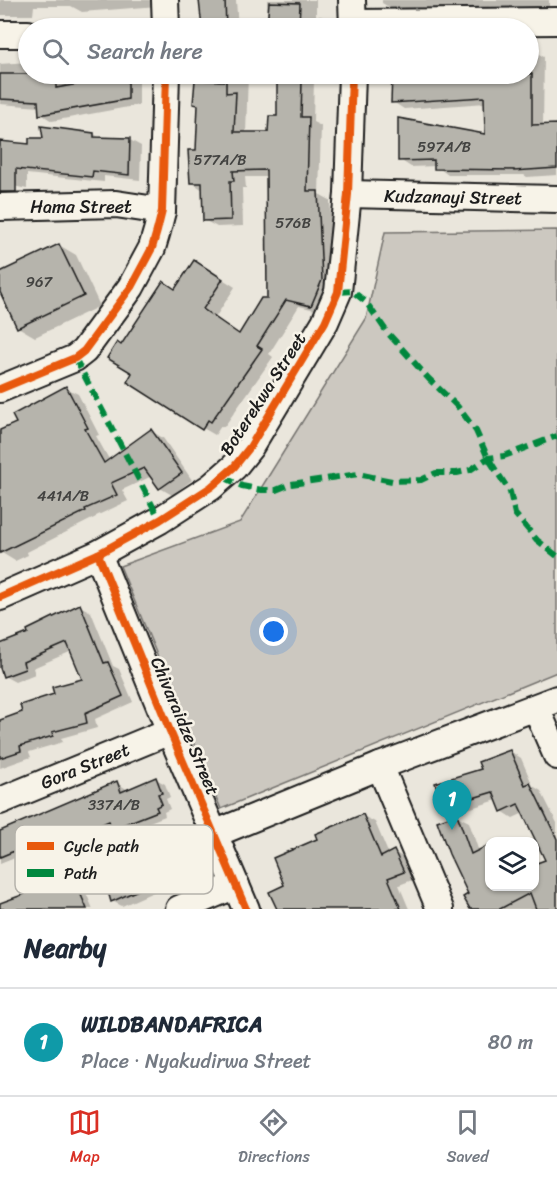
<!DOCTYPE html>
<meta charset="utf-8">
<style>
body{margin:0;font-family:Sriracha,sans-serif;background:#f6f6f7;color:#1f2937}
.controls{position:absolute;right:18px;bottom:18px;display:grid;overflow:hidden;border-radius:12px;box-shadow:0 2px 4px #0004}
.controls button{width:54px;height:54px;display:grid;place-items:center;padding:0;border:0;border-bottom:2px solid #e0e1e3;background:#fff;color:#1f2937;font:30px sans-serif}
.you{position:absolute;left:274px;top:632px;width:21px;height:21px;margin:-15px;border:4px solid #fff;border-radius:50%;background:#1a73e8;box-shadow:0 0 0 9px #1a73e833}
.badge{display:grid;place-items:center;width:39px;height:39px;border-radius:50%;background:#d93025;color:#fff;font-size:20px;font-weight:700}
.pin{position:absolute;translate:-50% -50px;filter:drop-shadow(0 2px 3px #0008)}
.pin::after{content:'';position:absolute;top:32px;width:21px;height:18px;background:inherit;clip-path:polygon(0 0,100% 0,50% 100%)}
.list{margin:0;padding:0;list-style:none}
h2{display:flex;justify-content:space-between;align-items:center;height:78px;margin:0;padding:0 24px;font-size:26px}
h2 small{font-size:20px;font-weight:400;color:#747a83}
.list li{display:grid;grid-template-columns:39px 1fr auto;gap:18px;align-items:center;box-sizing:border-box;height:108px;padding:0 24px;border-top:2px solid #e0e1e3}
.list b{display:block;font-size:22px;white-space:nowrap}
.list p{margin:0;font-size:20px;white-space:nowrap;color:#747a83}
.list em{font-size:20px;font-style:normal;color:#747a83}
.icon{flex:none;width:33px;height:33px;fill:none;stroke:currentColor;stroke-width:2;stroke-linecap:round;stroke-linejoin:round}
.map{position:relative;flex:none;width:557px;height:909px;overflow:hidden}
.search{position:absolute;background:#fff;box-shadow:0 2px 4px #0004;left:18px;right:18px;top:18px;height:66px;display:flex;align-items:center;gap:15px;box-sizing:border-box;padding:0 21px;border-radius:33px;color:#747a83;font-size:22px}
.sheet{height:186px;background:#fff}
nav{display:flex;justify-content:space-around;align-items:center;box-sizing:border-box;height:84px;border-top:2px solid #e0e1e3;background:#fff;font-size:16px;color:#747a83}
nav a{display:grid;justify-items:center;gap:3px}
nav .on{color:#d93025}
.map>svg:first-child{display:block}
.green{fill:#ccc8c0;stroke:#74726e;stroke-width:1.5}
.shadow{fill:#0003}
.building{fill:#b6b4ac;stroke:#1c1c1c;stroke-width:1.5}
.lines{fill:none;stroke-linecap:round;stroke-linejoin:round}
.minor-casing{stroke:#1c1c1c;stroke-width:30}
.minor{stroke:#f7f3e8;stroke-width:26}
.quiet{stroke:#00873e;stroke-width:6;stroke-dasharray:12 6;stroke-linecap:butt}
.cycleway-casing{stroke:#f7f3e8;stroke-width:11}
.cycleway{stroke:#e8590c;stroke-width:8}
.labels{text-anchor:middle;stroke-width:5;stroke-linejoin:round;paint-order:stroke}
.number-label{font-size:15px;fill:#424240}
.street-label{font-size:18px;fill:#1c1c1c;stroke:#f7f3e8}
.key{fill:#f7f3e8;stroke:#b5b2ab;stroke-width:1.5}
.key-label{font-size:16px;fill:#1c1c1c}
</style>
<div class="map">
<svg width="557" height="909" viewBox="0 0 557 909">
<rect width="100%" height="100%" fill="#eae6dc"/>
<filter id="ink" filterUnits="userSpaceOnUse"><feTurbulence type="fractalNoise" baseFrequency=".0167" numOctaves="2"/><feDisplacementMap in="SourceGraphic" scale="12" xChannelSelector="R" yChannelSelector="G"/><feConvolveMatrix kernelMatrix="1 2 1 2 8 2 1 2 1" color-interpolation-filters="sRGB"/></filter>
<g filter="url(#ink)">
<polygon class="green" points="557,230 557,672 221,809 120,566 240,522 366,319 385,232"/>
<g class="shadow">
<polygon points="0,0 158,0 158,6 82,12 71,6 34,6 33,15 0,15"/>
<polygon points="200,0 236,0 238,28 203,27"/>
<polygon points="267,0 316,0 316,16 321,16 333,23 333,28 261,28 261,17 267,17"/>
<polygon points="382,0 549,0 549,6 498,13 480,13 430,7 394,10 382,3"/>
<polygon points="528,50 532,50 544,57 543,126 557,126 557,175 527,177 524,175 448,175 436,166 411,167 400,160 486,136 486,103 404,109 393,102 393,74 528,74"/>
<polygon points="28,62 28,74 68,74 67,87 112,79 112,74 135,74 139,76 139,105 52,121 41,114 40,107 0,104 0,64"/>
<polygon points="207,74 248,74 246,133 270,133 278,118 280,74 332,74 332,78 314,79 313,122 321,126 319,194 330,200 334,288 323,312 299,306 269,354 273,357 224,427 221,426 215,435 203,428 134,373 121,346 176,290 207,269 235,287 215,318 240,335 268,299 267,177 245,177 246,188 242,188 243,226 217,227 204,220 203,190 191,182 198,151 199,106 195,104 207,82"/>
<polygon points="94,134 102,139 130,140 141,146 140,180 104,176 104,182 27,174 27,189 0,183 0,143 31,146"/>
<polygon points="59,245 76,255 100,306 35,337 18,327 0,288 0,274"/>
<polygon points="66,388 78,394 99,435 96,436 110,461 151,431 163,438 192,480 172,495 160,488 152,476 122,490 128,501 96,516 96,517 27,552 28,555 15,561 2,553 0,554 0,431 18,424"/>
<polygon points="80,606 91,612 113,666 119,669 133,702 95,719 97,728 61,738 63,742 29,752 31,757 0,768 0,721 23,713 84,680 72,651 33,668 35,674 15,682 4,676 0,663 0,645 30,634"/>
<polygon points="510,751 521,758 533,786 541,791 557,823 557,909 471,909 457,816 469,822 479,852 487,848 490,850 490,886 534,886 547,861 524,813 513,818 502,811 497,800 455,813 444,806 483,770"/>
<polygon points="156,779 165,784 170,797 166,799 170,809 164,812 165,816 122,833 112,828 83,841 74,834 0,864 0,833 117,783 125,788 127,791"/>
<polygon points="363,816 375,822 389,855 394,852 406,859 415,879 399,885 409,909 278,909 286,886 318,840"/>
<polygon points="183,839 193,845 208,872 193,881 187,877 122,906 112,901 144,855 149,858"/>
<polygon points="69,868 78,874 93,909 22,909 54,885"/>
</g>
<g class="building">
<polygon points="199,0 225,0 226,28 202,28"/>
<polygon points="269,2 300,3 299,28 267,28"/>
<polygon points="0,74 56,74 56,88 111,78 110,74 128,74 128,99 39,115 38,101 0,99"/>
<polygon points="392,74 532,74 532,125 557,124 557,168 514,171 514,170 434,169 434,160 398,161 398,118 485,134 484,97 391,103"/>
<polygon points="195,80 226,81 226,93 236,92 234,132 268,132 269,116 277,116 277,80 302,81 301,117 309,117 307,191 318,191 322,280 311,306 286,300 257,346 262,349 211,422 208,420 202,430 127,382 132,373 107,358 117,342 121,345 163,281 175,289 194,260 223,279 203,309 239,334 261,298 267,298 266,170 233,171 234,181 230,181 231,220 203,221 202,183 190,183 188,150 196,150 198,105 193,104"/>
<polygon points="41,126 94,133 94,137 130,138 129,175 93,171 92,177 16,169 16,192 0,192 0,141 29,144 29,138 43,138"/>
<polygon points="59,244 84,296 17,328 0,292 0,272"/>
<polygon points="66,386 88,428 85,429 104,463 151,429 182,473 159,489 144,468 111,483 117,495 85,509 86,511 0,553 0,430 16,423 12,415"/>
<polygon points="80,604 104,663 108,662 123,696 85,713 87,723 52,732 53,736 20,746 21,751 0,758 0,720 22,712 20,705 54,694 52,687 82,679 67,643 23,662 25,669 3,677 0,668 0,644 28,633 27,630"/>
<polygon points="510,750 525,785 530,783 557,839 557,909 536,909 530,893 500,909 470,909 463,897 468,894 449,854 437,821 457,814 471,854 489,845 489,886 534,886 534,864 545,860 518,804 501,812 493,792 443,807 435,783 481,769 478,762"/>
<polygon points="156,777 162,793 158,794 162,804 156,807 158,811 112,829 109,821 73,837 69,828 0,857 0,831 117,781 121,792"/>
<polygon points="363,814 381,857 394,850 404,872 388,878 401,909 277,909 269,892 284,885 273,858 317,839 315,834"/>
<polygon points="183,838 199,867 182,876 179,872 111,902 102,871 144,853 146,858"/>
<polygon points="69,867 87,909 0,909 0,903 52,884 48,876"/>
</g>
<g class="lines">
<g class="minor-casing">
<g id="minor">
<polyline points="165,0 166,28"/>
<polyline points="352,0 353,28"/>
<polyline points="353,23 557,21"/>
<polyline points="0,34 28,34"/>
<polyline points="348,194 557,199"/>
<polyline points="0,207 116,204 162,211"/>
<polyline points="0,389 75,358 84,351 131,287 152,248 157,231 162,211 166,74"/>
<polyline points="98,554 170,731 246,909"/>
<polyline points="0,597 98,554 160,520 211,487 234,467 250,447 325,322 338,292 348,194 352,74"/>
<polyline points="536,708 557,756"/>
<polyline points="380,766 440,909"/>
<polyline points="0,801 170,731"/>
<polyline points="214,834 380,766 557,699"/>
<polyline points="179,909 236,885"/>
</g>
</g>
<use href="#minor" class="minor"/>
<g class="quiet">
<polyline points="338,292 352,291 366,302 387,332 429,379 458,407 476,431 488,458 510,492 515,514 537,540 557,556"/>
<polyline points="75,358 160,520"/>
<polyline points="223,477 242,486 262,490 276,490 291,484 358,474 392,481 421,480 436,473 457,473 470,470 488,458 504,456 557,436"/>
</g>
<g class="cycleway-casing">
<g id="cycleway">
<polyline points="0,389 75,358 84,351 131,287 152,248 157,231 162,211 166,74"/>
<polyline points="98,554 170,731 246,909"/>
<polyline points="0,597 98,554 160,520 211,487 234,467 250,447 325,322 338,292 348,194 352,74"/>
</g>
</g>
<use href="#cycleway" class="cycleway"/>
</g>
</g>
<g class="labels">
<g class="number-label">
<text x="444" y="152">597A/B</text>
<text x="220" y="165">577A/B</text>
<text x="293" y="228">576B</text>
<text x="39" y="287">967</text>
<text x="63" y="501">441A/B</text>
<text x="114" y="810">337A/B</text>
</g>
<g class="street-label">
<text transform="translate(453 197) rotate(1)" y="6">Kudzanayi Street</text>
<text x="81" y="213">Hama Street</text>
<text transform="translate(263 394) rotate(-57)" y="6">Boterekwa Street</text>
<text transform="translate(185 726) rotate(67)" y="6">Chivaraidze Street</text>
<text transform="translate(85 766) rotate(-22)" y="6">Gora Street</text>
</g>
</g>
<rect x="15" y="825" width="198" height="69" rx="9" class="key"/>
<rect x="27" y="842" width="27" height="8" fill="#e8590c"/>
<rect x="27" y="869" width="27" height="8" fill="#00873e"/>
<g class="key-label">
<text x="64" y="852">Cycle path</text>
<text x="64" y="879">Path</text>
</g>
</svg>
<div class="controls">
<button><svg class="icon" aria-label="layers" viewBox="0 0 24 24"><path d="M12 4l9 5-9 5-9-5zM3 14l9 5 9-5"/></svg></button>
</div>
<div class="you"></div>
<div class="pin badge" style="left:452px;top:830px;background:#0f9aa8">1</div>
<div class="search"><svg class="icon" aria-label="search" viewBox="0 0 24 24"><circle cx="10" cy="10" r="6"/><path d="M15 15l6 6"/></svg>Search here</div>
</div>
<section class="sheet">
<h2>Nearby<small></small></h2>
<ul class="list">
<li><span class="badge" style="background:#0f9aa8">1</span><div><b>WILDBANDAFRICA</b><p>Place · Nyakudirwa Street</p></div><em>80 m</em></li>
</ul>
</section>
<nav>
<a class="on"><svg class="icon" aria-label="map" viewBox="0 0 24 24"><path d="M3 6l6-2 6 2 6-2v14l-6 2-6-2-6 2zM9 4v14M15 6v14"/></svg>Map</a>
<a><svg class="icon" aria-label="directions" viewBox="0 0 24 24"><path d="M12 3l9 9-9 9-9-9zM9 14v-3h6M13 9l2 2-2 2"/></svg>Directions</a>
<a><svg class="icon" aria-label="saved" viewBox="0 0 24 24"><path d="M7 4h10v16l-5-4-5 4z"/></svg>Saved</a>
</nav>
